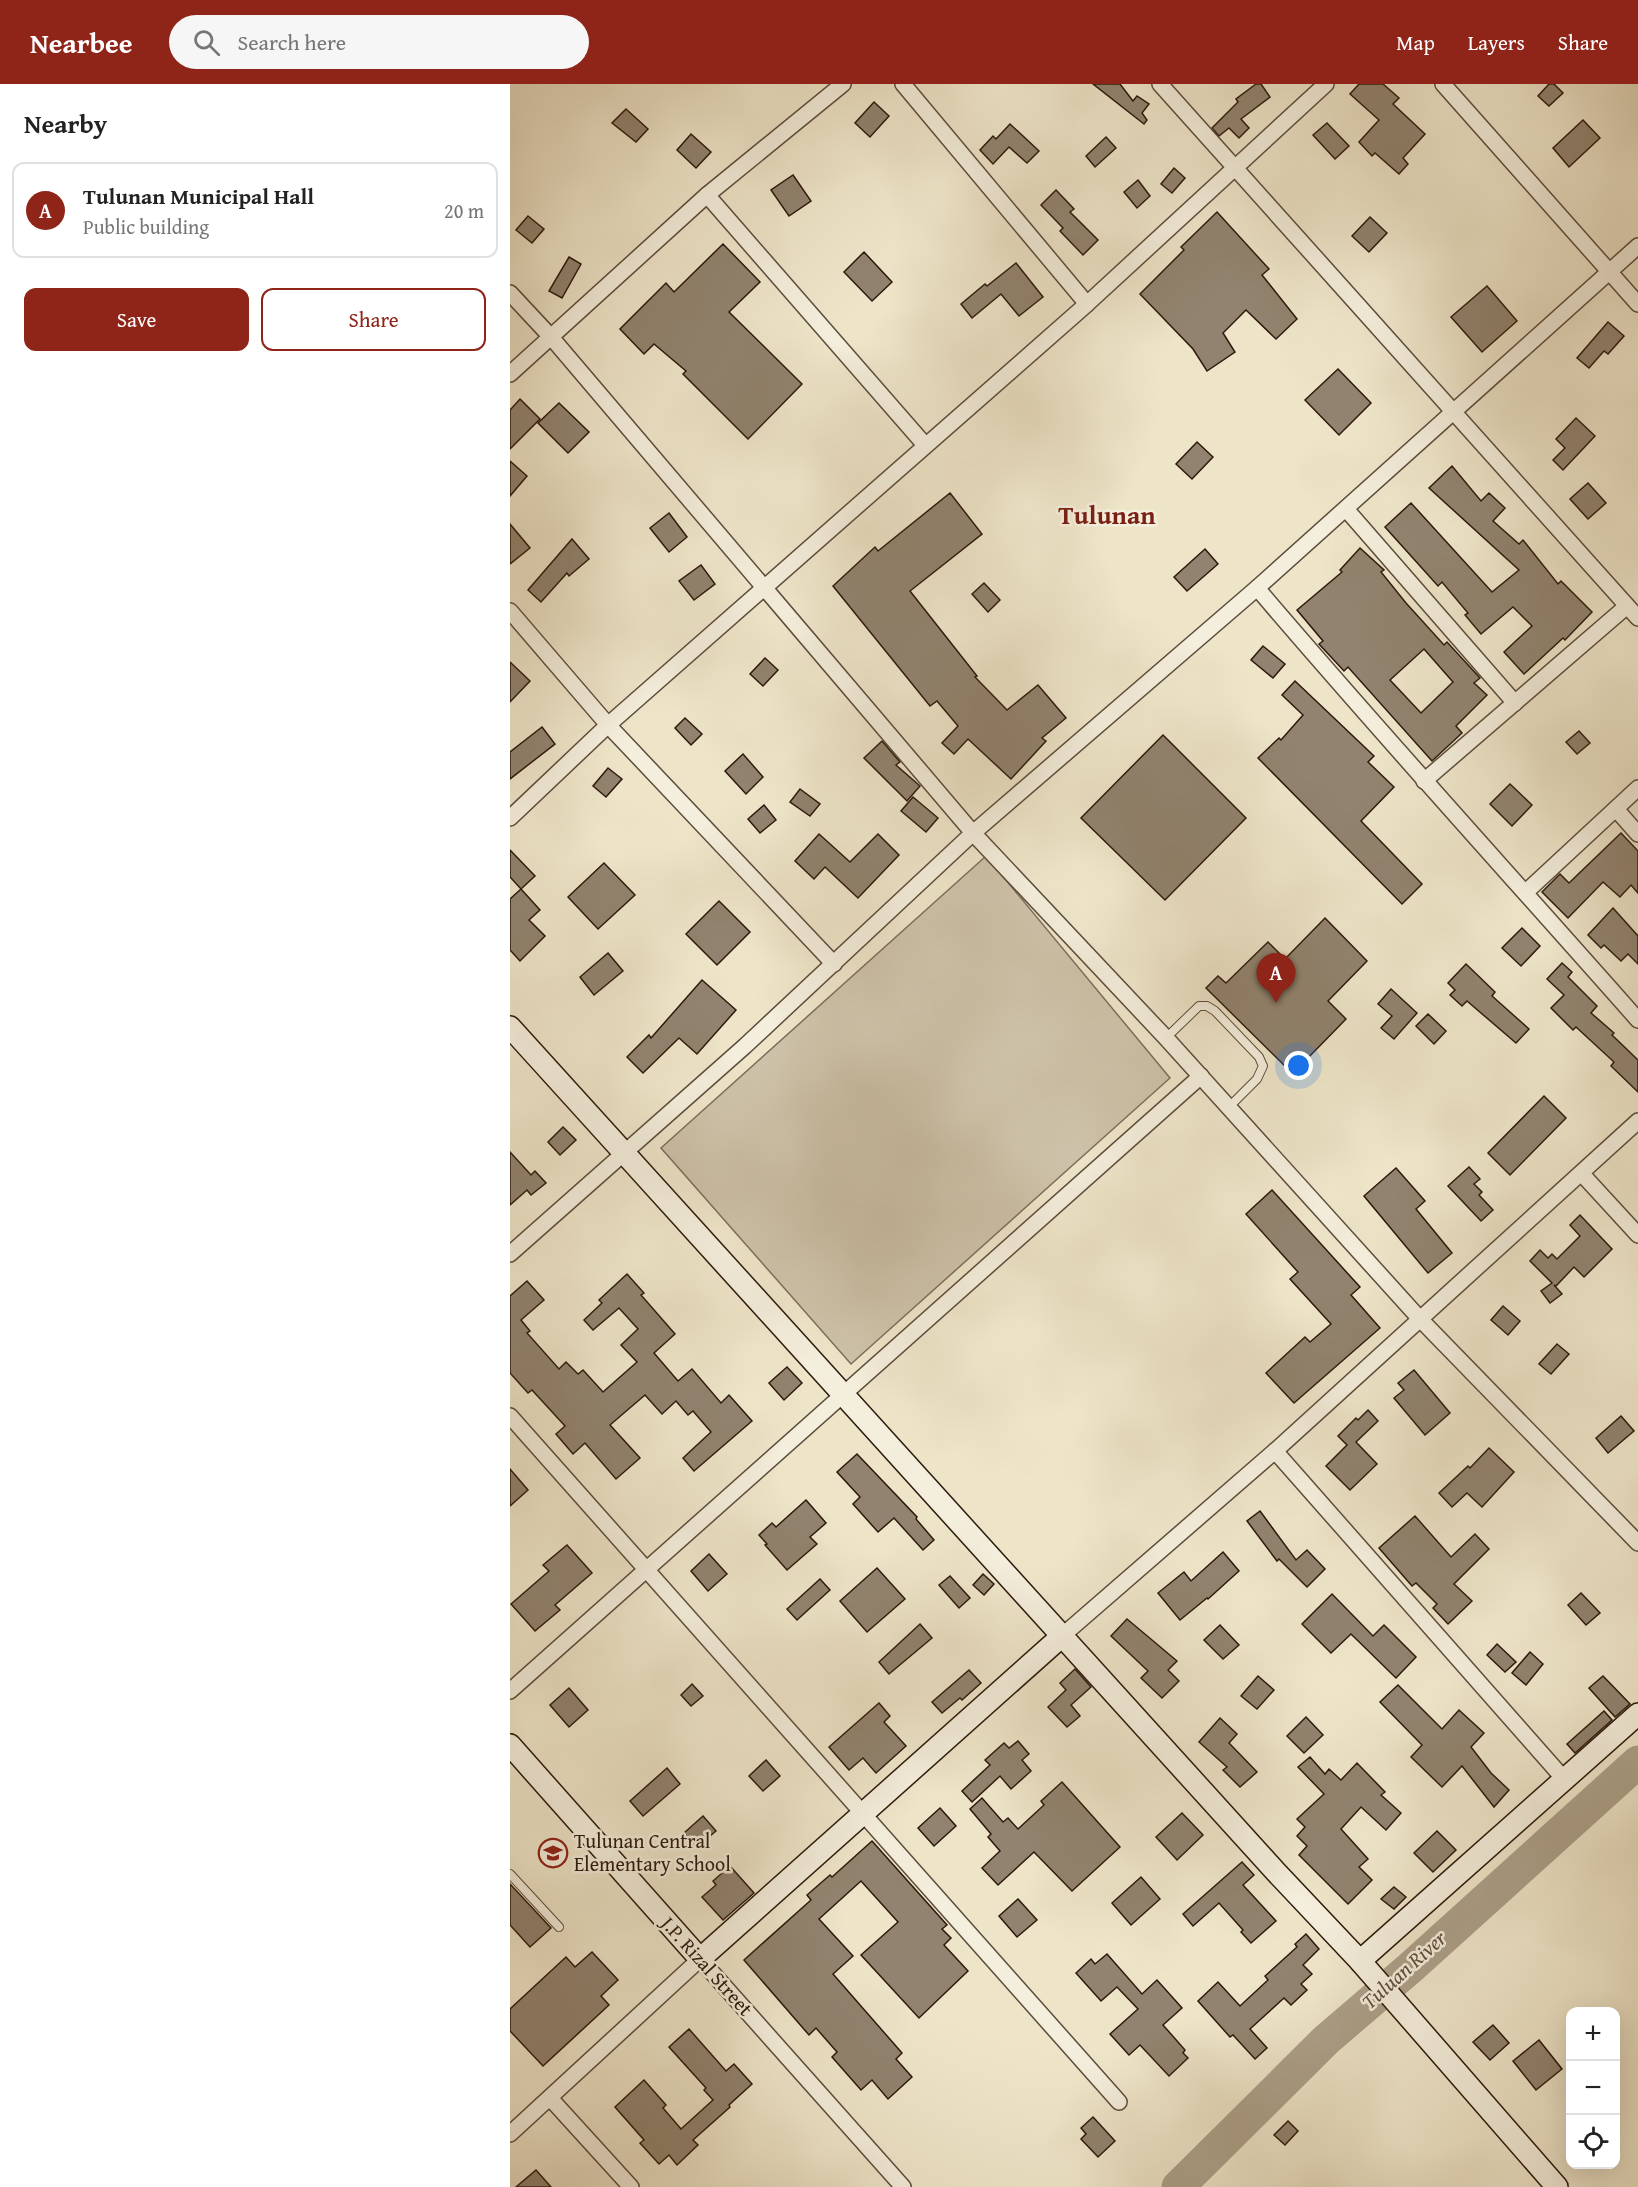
<!DOCTYPE html>
<meta charset="utf-8">
<style>
body{margin:0;font-family:"Gentium Book Plus",serif;background:#f6f6f6;color:#222}
.controls{position:absolute;right:18px;bottom:18px;display:grid;overflow:hidden;border-radius:12px;box-shadow:0 6px 24px #0002}
.controls button{width:54px;height:54px;display:grid;place-items:center;padding:0;border:0;border-bottom:2px solid #e0e0e0;background:#fff;color:#222;font:30px sans-serif}
.you{position:absolute;left:789px;top:982px;width:21px;height:21px;margin:-15px;border:4px solid #fff;border-radius:50%;background:#1a73e8;box-shadow:0 0 0 9px #1a73e833}
.badge{display:grid;place-items:center;width:39px;height:39px;border-radius:50%;background:#8f2418;color:#fff;font-size:20px;font-weight:700}
.pin{position:absolute;translate:-50% -50px;filter:drop-shadow(0 2px 3px #0008)}
.pin::after{content:'';position:absolute;top:32px;width:21px;height:18px;background:inherit;clip-path:polygon(0 0,100% 0,50% 100%)}
.list{margin:0;padding:0;list-style:none}
h2{display:flex;justify-content:space-between;align-items:center;height:78px;margin:0;padding:0 24px;font-size:26px}
h2 small{font-size:20px;font-weight:400;color:#767676}
.list li{display:grid;grid-template-columns:39px 1fr auto;gap:18px;align-items:center;box-sizing:border-box;height:96px;margin:0 12px 12px;padding:0 12px;border:2px solid #e0e0e0;border-radius:12px}
.list b{display:block;font-size:22px;white-space:nowrap}
.list p{margin:0;font-size:20px;white-space:nowrap;color:#767676}
.list em{font-size:20px;font-style:normal;color:#767676}
.actions{display:flex;gap:12px;padding:18px 24px}
.actions a{flex:1;padding:14px 0;border:2px solid #8f2418;border-radius:12px;text-align:center;font-size:21px;color:#8f2418}
.actions .main{background:#8f2418;color:#fff}
.icon{flex:none;width:33px;height:33px;fill:none;stroke:currentColor;stroke-width:2;stroke-linecap:round;stroke-linejoin:round}
.map{position:relative;flex:none;width:1128px;height:2103px;overflow:hidden}
header{display:flex;align-items:center;gap:36px;box-sizing:border-box;height:84px;padding:0 30px;background:#8f2418;color:#fff}
header strong{font-size:28px}
nav{display:flex;gap:33px;margin-inline-start:auto;font-size:21px}
.search{width:420px;height:54px;background:#f6f6f6;display:flex;align-items:center;gap:15px;box-sizing:border-box;padding:0 21px;border-radius:33px;color:#767676;font-size:22px}
main{display:flex}
aside{flex:1;background:#fff}
.map>svg:first-child{display:block}
.green{fill:#cdc2a9;stroke:#7d6e5b;stroke-width:1.5}
.lines{fill:none;stroke-linecap:round;stroke-linejoin:round}
.river{stroke:#aca089;stroke-width:33}
.building{fill:#91836f;stroke:#2d190d;stroke-width:1.5;fill-rule:evenodd}
.lane-casing{stroke:#5d4c3c;stroke-width:10}
.street-casing{stroke:#5d4c3c;stroke-width:18}
.secondary-casing{stroke:#2d190d;stroke-width:24}
.lane{stroke:#f4eedc;stroke-width:8}
.street{stroke:#f4eedc;stroke-width:15}
.secondary{stroke:#f4eedc;stroke-width:21}
.labels{text-anchor:middle;stroke-width:5;stroke-linejoin:round;paint-order:stroke}
.poi-label{font-size:20px;fill:#2d190d;stroke:#f4eedc;text-anchor:start}
.street-label{font-size:20px;fill:#2d190d;stroke:#f4eedc}
.water-label{font-size:21px;font-style:italic;fill:#604f3f;stroke:#f4eedc}
.district-label{font-size:26px;font-weight:bold;fill:#7a1f14;stroke:#f4eedc}
</style>
<header>
<strong>Nearbee</strong>
<div class="search"><svg class="icon" aria-label="search" viewBox="0 0 24 24"><circle cx="10" cy="10" r="6"/><path d="M15 15l6 6"/></svg>Search here</div>
<nav><a>Map</a><a>Layers</a><a>Share</a></nav>
</header>
<main>
<aside>
<h2>Nearby<small></small></h2>
<ul class="list">
<li><span class="badge">A</span><div><b>Tulunan Municipal Hall</b><p>Public building</p></div><em>20 m</em></li>
</ul>
<div class="actions"><a class="main">Save</a><a>Share</a></div>
</aside>
<div class="map">
<svg width="1128" height="2103" viewBox="0 0 1128 2103">
<rect width="100%" height="100%" fill="#eee5c9"/>
<filter id="stains"><feTurbulence type="fractalNoise" baseFrequency=".00333" numOctaves="4"/><feColorMatrix values="0 0 0 0 .2 0 0 0 0 .09 0 0 0 0 .02 0 0 0 .5 -.17"/></filter>
<radialGradient id="worn" r=".72"><stop offset=".6" stop-color="#630" stop-opacity="0"/><stop offset="1" stop-color="#630" stop-opacity=".3"/></radialGradient>
<polygon class="green" points="476,772 660,994 341,1280 151,1064"/>
<g class="lines">
<polyline class="river" points="668,2103 816,1956 900,1884 1128,1678"/>
</g>
<g class="building">
<polygon points="583,0 610,0 623,17 627,12 639,20 632,29 637,36 634,40"/>
<polygon points="746,0 751,0 760,13 731,35 739,44 729,54 719,44 709,52 702,44 728,18 726,15"/>
<polygon points="849,0 873,0 889,14 883,20 915,50 893,74 898,80 889,90 865,69 862,72 849,58 869,36 840,10"/>
<polygon points="1039,0 1044,0 1053,9 1039,22 1028,12"/>
<polygon points="364,18 379,32 360,53 345,39"/>
<polygon points="116,25 138,45 126,58 102,39"/>
<polygon points="1073,36 1090,54 1059,83 1043,64"/>
<polygon points="817,39 839,62 825,75 803,51"/>
<polygon points="500,40 529,67 517,79 499,63 483,80 470,66 483,52 486,55"/>
<polygon points="181,50 201,68 186,84 167,66"/>
<polygon points="596,53 606,64 585,83 576,72"/>
<polygon points="664,84 675,94 662,109 651,100"/>
<polygon points="283,91 301,117 279,132 261,106"/>
<polygon points="628,96 640,112 627,124 614,108"/>
<polygon points="546,106 564,125 560,128 588,156 573,171 550,147 553,144 531,121"/>
<polygon points="707,128 759,185 752,191 787,235 766,255 736,226 713,249 725,268 697,287 683,265 630,210 674,166 671,163"/>
<polygon points="18,132 34,145 22,159 6,146"/>
<polygon points="860,133 877,149 859,168 842,152"/>
<polygon points="213,160 250,198 219,228 292,300 238,355 173,290 176,287 144,260 134,270 110,245 156,199 164,208"/>
<polygon points="354,168 382,198 362,217 334,188"/>
<polygon points="59,173 71,180 52,214 39,207"/>
<polygon points="506,179 533,213 509,232 491,210 462,234 451,220 475,200 477,202"/>
<polygon points="977,202 1007,237 972,268 941,233"/>
<polygon points="1098,238 1114,252 1098,270 1094,267 1079,284 1067,274"/>
<polygon points="828,285 861,319 829,351 795,316"/>
<polygon points="10,315 30,335 0,365 0,326"/>
<polygon points="49,319 79,348 58,369 28,339"/>
<polygon points="1066,334 1085,352 1053,386 1043,376 1055,364 1046,355"/>
<polygon points="687,358 703,373 682,395 666,380"/>
<polygon points="0,377 17,392 0,412"/>
<polygon points="942,382 971,417 979,409 995,424 983,437 1009,460 1013,456 1048,500 1051,497 1082,528 1055,556 1053,554 1014,590 994,568 1022,542 1003,523 971,550 955,531 958,529 932,498 928,502 875,443 901,419 982,508 1009,486 919,404"/>
<polygon points="1078,399 1096,419 1078,435 1060,415"/>
<polygon points="440,409 472,450 400,507 467,592 465,593 497,626 528,601 556,634 532,654 536,657 501,695 458,655 444,670 432,659 448,642 427,617 420,622 323,502 365,463 368,467"/>
<polygon points="159,429 177,453 159,468 140,444"/>
<polygon points="0,440 20,464 0,480"/>
<polygon points="62,455 79,475 59,492 57,489 31,518 18,506"/>
<path d="M850 464 874 486 871 488 896 519 934 561 937 558 970 594 964 599 977 611 946 642 952 649 922 677 838 583 834 587 809 560 813 557 787 526 832 488 830 486ZM914 565 943 598 911 629 880 596Z"/>
<polygon points="695,465 708,480 677,507 664,493"/>
<polygon points="191,481 205,500 184,516 169,497"/>
<polygon points="474,499 490,516 478,528 462,510"/>
<polygon points="753,562 775,580 763,594 741,576"/>
<polygon points="255,574 268,586 253,602 240,590"/>
<polygon points="0,578 20,597 0,618"/>
<polygon points="785,597 864,672 858,678 884,703 851,737 912,800 892,820 748,674 769,654 771,656 793,631 772,611"/>
<polygon points="175,634 192,650 181,661 165,644"/>
<polygon points="32,643 45,660 0,695 0,668"/>
<polygon points="1069,647 1080,659 1067,670 1056,658"/>
<polygon points="653,651 736,734 655,816 571,734"/>
<polygon points="372,657 390,678 386,681 410,702 397,717 354,674"/>
<polygon points="233,670 253,693 236,710 215,687"/>
<polygon points="98,684 112,695 96,713 83,702"/>
<polygon points="1000,700 1022,721 1002,742 980,720"/>
<polygon points="290,705 310,720 300,732 280,718"/>
<polygon points="403,713 428,734 416,748 391,727"/>
<polygon points="254,721 266,736 250,749 238,735"/>
<polygon points="1111,749 1128,767 1128,809 1121,801 1110,813 1093,798 1058,834 1032,808 1050,790 1059,799"/>
<polygon points="309,750 340,778 368,750 389,771 348,814 315,783 304,795 285,777"/>
<polygon points="0,766 25,792 11,805 0,793"/>
<polygon points="94,779 125,811 88,845 58,813"/>
<polygon points="11,805 30,826 19,836 35,852 10,877 0,866 0,815"/>
<polygon points="209,817 240,848 207,881 176,850"/>
<polygon points="1103,824 1128,852 1128,880 1118,870 1111,877 1094,861 1091,864 1078,851"/>
<polygon points="815,834 857,877 818,917 836,935 795,977 800,983 788,995 696,904 708,892 716,899 758,858 775,875"/>
<polygon points="1012,844 1030,862 1011,882 992,864"/>
<polygon points="98,869 113,887 84,911 70,893"/>
<polygon points="1052,879 1062,888 1058,893 1087,922 1081,929 1104,949 1102,951 1128,976 1128,1008 1101,982 1104,978 1066,943 1063,946 1041,924 1054,911 1037,895"/>
<polygon points="956,880 985,908 982,912 1019,945 1006,959 957,917 952,922 940,911 945,906 938,899"/>
<polygon points="192,896 226,926 187,970 169,954 133,989 117,973 139,951 141,954"/>
<polygon points="881,905 907,929 884,955 871,944 882,932 868,920"/>
<polygon points="918,930 936,947 924,960 906,942"/>
<polygon points="1034,1012 1056,1034 1000,1091 978,1069"/>
<polygon points="53,1043 66,1056 50,1071 38,1058"/>
<polygon points="0,1068 21,1091 25,1087 36,1099 21,1111 17,1106 0,1121"/>
<polygon points="959,1083 970,1095 964,1100 972,1108 969,1111 983,1126 971,1137 938,1102"/>
<polygon points="886,1084 915,1117 906,1125 942,1169 918,1189 854,1112"/>
<polygon points="762,1106 850,1203 841,1211 870,1244 784,1319 756,1289 795,1253 800,1258 821,1240 780,1195 788,1188 736,1130"/>
<polygon points="1070,1131 1102,1165 1074,1193 1064,1183 1046,1202 1044,1201 1052,1210 1040,1219 1031,1207 1042,1199 1020,1177 1030,1166 1038,1174 1042,1170 1047,1175 1070,1152 1060,1141"/>
<polygon points="117,1190 134,1209 131,1211 165,1250 144,1269 168,1297 182,1285 211,1319 219,1311 242,1337 184,1387 173,1374 201,1348 183,1327 178,1331 166,1317 152,1330 135,1311 100,1341 130,1374 106,1395 75,1359 63,1370 46,1350 55,1342 22,1306 18,1309 0,1289 0,1212 17,1197 34,1216 11,1236 20,1247 17,1249 49,1285 56,1278 68,1290 73,1286 93,1308 127,1278 111,1261 128,1245 109,1224 83,1246 74,1236 92,1219 89,1216"/>
<polygon points="993,1222 1010,1237 998,1251 981,1236"/>
<polygon points="1047,1260 1059,1270 1041,1290 1029,1280"/>
<polygon points="277,1283 292,1299 274,1316 259,1299"/>
<polygon points="904,1286 940,1329 915,1351 884,1314 894,1306 888,1299"/>
<polygon points="858,1326 868,1337 846,1358 867,1380 840,1406 816,1382 837,1361 828,1352 846,1334 848,1336"/>
<polygon points="1111,1332 1124,1347 1098,1369 1086,1354"/>
<polygon points="979,1364 1004,1388 972,1423 957,1409 942,1423 929,1409 958,1382 960,1384"/>
<polygon points="347,1370 407,1433 406,1435 424,1456 413,1466 384,1434 368,1448 343,1420 350,1413 327,1388"/>
<polygon points="0,1385 18,1406 0,1422"/>
<polygon points="296,1416 316,1439 300,1453 307,1460 277,1486 255,1461 257,1460 249,1451 262,1439 266,1443"/>
<polygon points="750,1427 786,1476 797,1466 815,1485 797,1503 769,1475 767,1477 737,1437"/>
<polygon points="905,1432 941,1473 965,1450 979,1465 944,1500 962,1517 938,1540 923,1524 927,1520 906,1499 902,1502 869,1464"/>
<polygon points="57,1461 82,1489 45,1521 50,1526 25,1547 1,1520 39,1487 33,1481"/>
<polygon points="713,1468 729,1487 698,1515 697,1514 670,1536 648,1509 674,1488 681,1497"/>
<polygon points="199,1470 217,1490 198,1507 181,1487"/>
<polygon points="367,1484 395,1515 357,1548 330,1517"/>
<polygon points="473,1490 484,1500 474,1511 463,1501"/>
<polygon points="440,1492 460,1514 449,1524 429,1501"/>
<polygon points="310,1495 320,1506 287,1536 277,1525"/>
<polygon points="1071,1509 1090,1529 1076,1541 1058,1521"/>
<polygon points="822,1510 863,1552 874,1541 906,1573 886,1594 841,1550 821,1569 792,1540"/>
<polygon points="617,1535 667,1577 658,1586 669,1597 652,1614 631,1594 638,1587 601,1552"/>
<polygon points="410,1540 422,1554 379,1590 369,1578"/>
<polygon points="710,1541 729,1561 713,1575 694,1556"/>
<polygon points="987,1560 1006,1578 995,1588 977,1571"/>
<polygon points="1020,1568 1033,1580 1016,1601 1002,1589"/>
<polygon points="565,1585 581,1603 561,1621 570,1632 557,1643 538,1623 556,1606 550,1599"/>
<polygon points="459,1586 471,1599 452,1616 450,1614 432,1629 422,1618"/>
<polygon points="748,1592 764,1606 747,1625 731,1612"/>
<polygon points="1093,1592 1120,1620 1105,1633 1079,1604"/>
<polygon points="182,1600 193,1612 181,1622 171,1611"/>
<polygon points="888,1601 932,1645 949,1626 974,1649 961,1663 981,1689 999,1706 984,1723 952,1682 932,1703 901,1673 912,1661 870,1618"/>
<polygon points="59,1604 78,1626 59,1643 40,1621"/>
<polygon points="369,1619 380,1632 374,1638 396,1662 366,1689 353,1674 339,1686 319,1663"/>
<polygon points="1094,1627 1102,1636 1065,1669 1057,1660"/>
<polygon points="796,1633 813,1651 794,1669 777,1652"/>
<polygon points="710,1634 727,1650 719,1659 747,1688 730,1703 713,1686 717,1683 689,1658"/>
<polygon points="508,1657 519,1670 512,1676 521,1687 501,1705 490,1692 462,1718 452,1707 480,1681 475,1676 494,1659 499,1664"/>
<polygon points="800,1673 815,1690 819,1685 831,1696 847,1679 875,1708 871,1711 891,1729 876,1746 851,1723 831,1745 858,1775 849,1783 862,1796 838,1820 789,1771 797,1762 787,1752 795,1743 787,1735 814,1710 788,1683"/>
<polygon points="256,1676 270,1692 253,1707 239,1692"/>
<polygon points="157,1684 170,1700 133,1732 120,1717"/>
<polygon points="552,1698 610,1763 562,1807 524,1768 488,1801 472,1784 490,1767 478,1753 481,1750 460,1725 472,1714 493,1738 498,1734 508,1745 534,1721 531,1717"/>
<polygon points="430,1724 446,1742 424,1762 408,1744"/>
<polygon points="672,1729 693,1751 667,1776 646,1753"/>
<polygon points="193,1732 206,1747 187,1763 174,1749"/>
<polygon points="927,1747 946,1766 923,1788 904,1769"/>
<polygon points="362,1757 437,1841 432,1845 441,1854 434,1861 458,1887 409,1934 351,1871 388,1838 351,1797 309,1835 343,1872 323,1890 392,1969 386,1975 402,1993 378,2015 362,1996 351,2006 322,1973 327,1968 306,1944 299,1951 234,1876 301,1816 297,1811 320,1791 322,1793"/>
<polygon points="732,1778 744,1791 733,1801 766,1837 741,1859 731,1848 733,1846 709,1819 683,1842 673,1830"/>
<polygon points="220,1782 244,1809 213,1836 192,1813 206,1801 203,1797"/>
<polygon points="631,1793 650,1815 621,1841 602,1819"/>
<polygon points="0,1800 41,1844 20,1863 0,1841"/>
<polygon points="884,1803 896,1813 884,1825 871,1815"/>
<polygon points="508,1815 527,1836 507,1853 489,1832"/>
<polygon points="796,1850 809,1865 793,1881 802,1890 791,1900 797,1906 781,1921 774,1914 740,1945 757,1964 745,1975 723,1951 720,1953 688,1917 708,1898 730,1922 758,1896 755,1892 787,1863 785,1860"/>
<polygon points="82,1868 108,1896 91,1912 99,1921 33,1982 0,1947 0,1925 56,1873 65,1883"/>
<polygon points="597,1870 632,1910 647,1896 672,1924 653,1941 675,1966 673,1969 678,1974 659,1992 630,1961 619,1971 600,1950 628,1925 607,1903 591,1917 566,1889 581,1875 585,1880"/>
<polygon points="983,1941 999,1959 980,1976 963,1958"/>
<polygon points="179,1945 216,1987 224,1980 242,2000 219,2021 220,2023 183,2056 188,2061 167,2081 159,2071 149,2080 130,2059 134,2056 105,2023 134,1996 156,2021 153,2024 171,2045 203,2016 194,2006 196,2004 159,1963"/>
<polygon points="1029,1956 1052,1985 1026,2006 1003,1977"/>
<polygon points="583,2033 605,2057 588,2073 571,2055 576,2050 571,2044"/>
<polygon points="778,2037 788,2047 775,2061 764,2051"/>
<polygon points="26,2086 41,2103 6,2103"/>
</g>
<g class="lines">
<g class="lane-casing">
<g id="lane">
<polyline points="656,954 689,922 697,922 705,927 749,973 753,982 747,995 719,1023"/>
<polyline points="0,1790 49,1843"/>
</g>
</g>
<g class="street-casing">
<g id="street">
<polyline points="393,0 577,220"/>
<polyline points="650,0 1128,534"/>
<polyline points="933,0 1128,220"/>
<polyline points="197,111 415,361"/>
<polyline points="0,209 41,253 463,749 656,954 910,1235 1128,1459"/>
<polyline points="0,290 197,111 333,0"/>
<polyline points="836,425 1005,619"/>
<path d="M747 504C871 650 1001 792 1128 936"/>
<polyline points="0,527 98,641 324,880"/>
<polyline points="914,697 1117,522"/>
<polyline points="1106,725 1128,750"/>
<polyline points="0,734 98,641 577,220 816,0"/>
<polyline points="1016,808 1128,704"/>
<polyline points="1072,1090 1128,1151"/>
<polyline points="0,1170 235,962 463,749 747,504 1128,162"/>
<polyline points="0,1332 609,2018"/>
<polyline points="765,1367 1054,1695"/>
<polyline points="552,1552 765,1367 1128,1037"/>
<polyline points="0,1607 691,992"/>
<polyline points="40,2014 121,2103"/>
<polyline points="0,2050 190,1875 393,2103"/>
</g>
</g>
<g class="secondary-casing">
<g id="secondary">
<polyline points="0,943 766,1788 850,1877 1047,2103"/>
<polyline points="0,1661 190,1875 552,1552"/>
<polyline points="850,1877 1128,1630"/>
</g>
</g>
<use href="#lane" class="lane"/>
<use href="#street" class="street"/>
<use href="#secondary" class="secondary"/>
</g>
<defs>
<g id="school-ring" transform="scale(1.5)"><circle r="9.5" fill="#f4eedc" stroke="#8f2418" stroke-width="1.5"/><path d="M0-5L7-2L0 1L-7-2ZM-4 1L0 2.5L4 1V4Q0 6-4 4Z" fill="#8f2418"/></g>
</defs>
<g fill-rule="evenodd">
<use href="#school-ring" x="43" y="1769"/>
</g>
<g class="labels">
<g class="poi-label">
<text x="64" y="1764">Tulunan Central<tspan x="64" dy="23">Elementary School</tspan></text>
</g>
<g class="street-label">
<text transform="translate(197 1882) rotate(48)" y="7">J.P. Rizal Street</text>
</g>
<g class="water-label">
<text transform="translate(894 1886) rotate(-42)" y="7">Tuluan River</text>
</g>
<g class="district-label">
<text x="597" y="440">Tulunan</text>
</g>
</g>
<rect width="100%" height="100%" filter="url(#stains)"/>
<rect width="100%" height="100%" fill="url(#worn)"/>
</svg>
<div class="controls">
<button>+</button>
<button>−</button>
<button><svg class="icon" aria-label="locate" viewBox="0 0 24 24"><circle cx="12" cy="12" r="6"/><path d="M12 2v4M12 18v4M2 12h4M18 12h4"/></svg></button>
</div>
<div class="you"></div>
<div class="pin badge" style="left:766px;top:919px">A</div>
</div>
</main>
